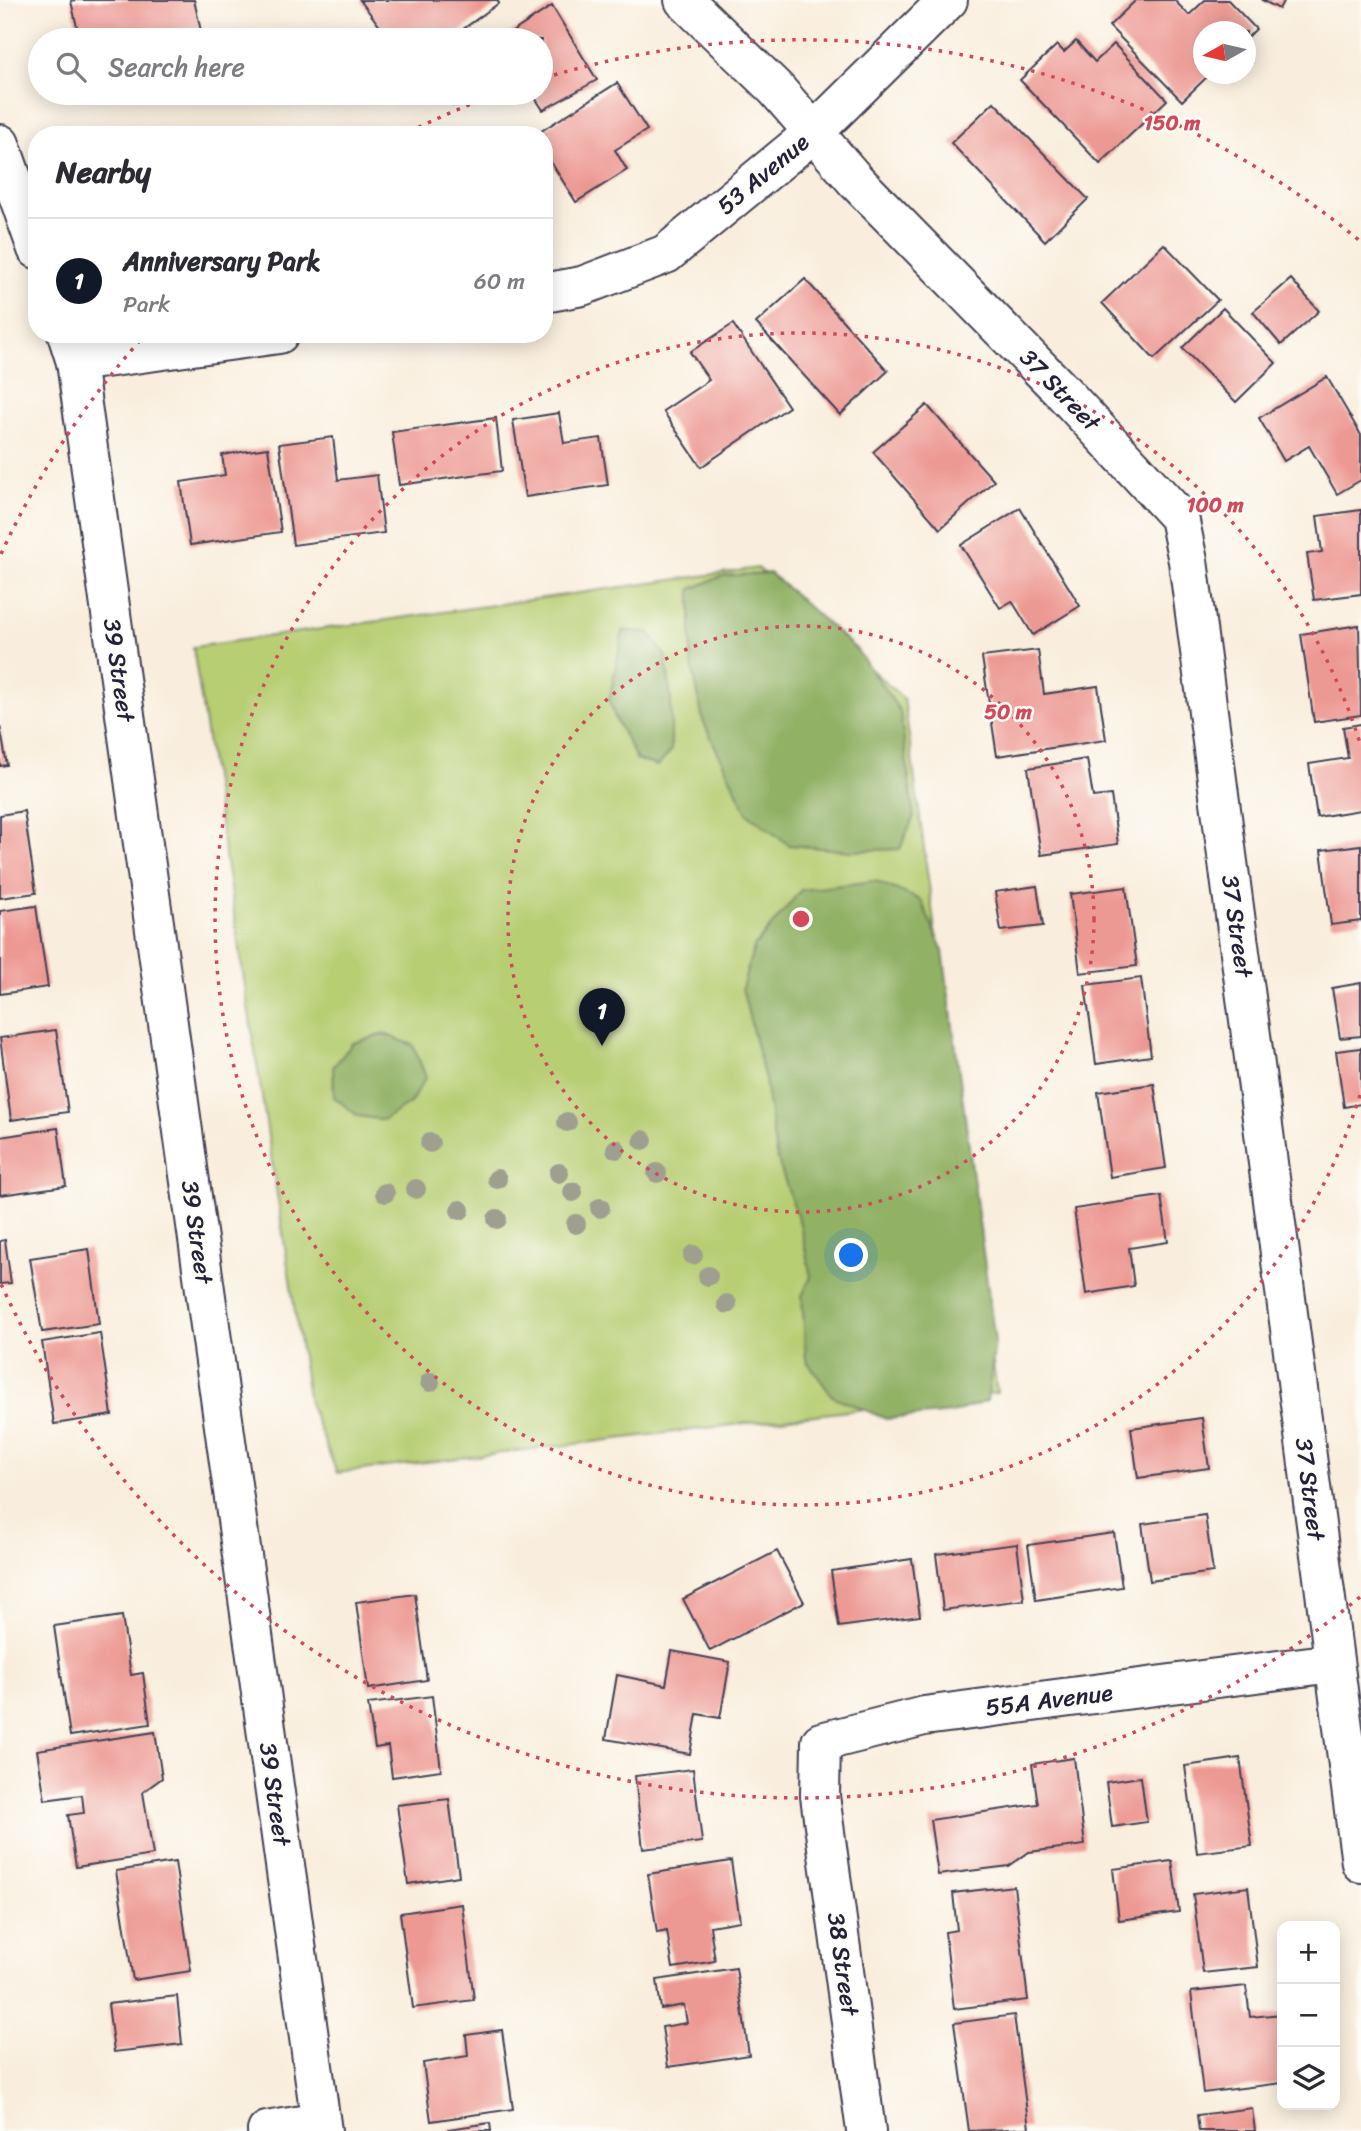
<!DOCTYPE html>
<meta charset="utf-8">
<style>
body{margin:0;font-family:Sriracha,sans-serif;background:#f2f2f3;color:#2b2b33}
.controls{position:absolute;right:21px;bottom:21px;display:grid;overflow:hidden;border-radius:14px;box-shadow:0 4px 18px #0003}
.controls button{width:63px;height:63px;display:grid;place-items:center;padding:0;border:0;border-bottom:2px solid #e1e1e2;background:#fff;color:#2b2b33;font:35px sans-serif}
.compass{position:absolute;left:1193px;top:21px;width:63px;height:63px;border-radius:50%;background:#fff;box-shadow:0 4px 18px #0003;rotate:262deg}
.you{position:absolute;left:852px;top:1256px;width:24px;height:24px;margin:-18px;border:5px solid #fff;border-radius:50%;background:#1a73e8;box-shadow:0 0 0 10px #1a73e833}
.badge{display:grid;place-items:center;width:46px;height:46px;border-radius:50%;background:#111827;color:#fff;font-size:23px;font-weight:700}
.pin{position:absolute;translate:-50% -58px;filter:drop-shadow(0 2px 4px #0008)}
.pin::after{content:'';position:absolute;top:37px;width:24px;height:21px;background:inherit;clip-path:polygon(0 0,100% 0,50% 100%)}
.list{margin:0;padding:0;list-style:none}
h2{display:flex;justify-content:space-between;align-items:center;height:91px;margin:0;padding:0 28px;font-size:30px}
h2 small{font-size:23px;font-weight:400;color:#7c7c81}
.list li{display:grid;grid-template-columns:46px 1fr auto;gap:21px;align-items:center;box-sizing:border-box;height:126px;padding:0 28px;border-top:2px solid #e1e1e2}
.list b{display:block;font-size:26px;white-space:nowrap}
.list p{margin:0;font-size:23px;white-space:nowrap;color:#7c7c81}
.list em{font-size:23px;font-style:normal;color:#7c7c81}
.icon{flex:none;width:38px;height:38px;fill:none;stroke:currentColor;stroke-width:2;stroke-linecap:round;stroke-linejoin:round}
.map{position:relative;flex:none;width:1361px;height:2131px;overflow:hidden}
.search{position:absolute;background:#fff;box-shadow:0 4px 18px #0003;left:28px;top:28px;width:525px;height:77px;display:flex;align-items:center;gap:18px;box-sizing:border-box;padding:0 24px;border-radius:38px;color:#7c7c81;font-size:26px}
.panel{position:absolute;background:#fff;box-shadow:0 4px 18px #0003;left:28px;top:126px;width:525px;height:217px;border-radius:28px}
.map>svg:first-child{display:block}
.green{fill:#b7ce73;stroke:#6c7857;stroke-width:2}
.forest{fill:#91b165;stroke:#5a6a50;stroke-width:2}
.building{fill:#ed9993}
.lines{fill:none;stroke-linecap:round;stroke-linejoin:round}
.minor-casing{stroke:#424153;stroke-width:42}
.minor{stroke:#fff;stroke-width:38}
.tree{fill:#9f9f8f}
.ring{fill:none;stroke:#d1495b;stroke-width:3.5;stroke-dasharray:3.5 7}
.labels{text-anchor:middle;stroke-width:5;stroke-linejoin:round;paint-order:stroke}
.street-label{font-size:24px;fill:#22223b;stroke:#fdfcf7}
.centre{fill:#d1495b;stroke:#fdfcf7;stroke-width:3.5}
.ring-label{font-size:21px;text-anchor:middle;font-weight:bold;fill:#d1495b;stroke:#fdfcf7;stroke-width:5;stroke-linejoin:round;paint-order:stroke}
</style>
<div class="map">
<svg width="1361" height="2131" viewBox="0 0 1361 2131">
<rect width="100%" height="100%" fill="#fdfcf7"/>
<filter id="ink" filterUnits="userSpaceOnUse"><feTurbulence type="fractalNoise" baseFrequency=".0143" numOctaves="2"/><feDisplacementMap in="SourceGraphic" scale="14" xChannelSelector="R" yChannelSelector="G"/><feConvolveMatrix kernelMatrix="1 2 1 2 8 2 1 2 1" color-interpolation-filters="sRGB"/></filter>
<filter id="wash" filterUnits="userSpaceOnUse"><feTurbulence type="fractalNoise" baseFrequency=".00686" numOctaves="4" result="noise"/><feDisplacementMap in="SourceGraphic" scale="28" xChannelSelector="R" yChannelSelector="G"/><feGaussianBlur stdDeviation="1.57" result="paint"/><feColorMatrix in="noise" values="0 0 0 0 0 0 0 0 0 0 0 0 0 0 0 0 0 1.4 0 .05"/><feComposite in="paint" operator="in"/></filter>
<g filter="url(#wash)">
<rect width="100%" height="100%" fill="#f9eedd"/>
<polygon class="green" points="758,568 904,699 997,1393 337,1473 309,1403 193,647"/>
<g class="forest">
<polygon points="770,573 856,649 900,711 914,816 900,849 852,851 789,845 747,813 703,721 691,659 691,589 722,576"/>
<polygon points="623,631 649,632 666,657 671,698 671,751 658,766 637,760 616,720 609,700"/>
<polygon points="875,881 921,900 943,951 995,1342 987,1401 952,1413 886,1419 832,1396 806,1360 802,1296 811,1277 800,1224 776,1155 765,1080 742,988 754,947 801,890"/>
<polygon points="384,1034 413,1045 426,1077 410,1103 383,1120 358,1116 334,1097 333,1067 353,1043"/>
</g>
<g id="blocks">
<g class="building">
<polygon points="76,0 194,0 203,40 80,40 71,1"/>
<polygon points="360,0 497,0 499,3 448,40 390,40"/>
<polygon points="1136,0 1174,0 1189,15 1205,0 1228,0 1256,29 1246,39 1246,32 1204,32 1204,74 1210,74 1182,101 1109,26"/>
<polygon points="1262,0 1284,0 1279,9"/>
<polygon points="552,6 597,80 543,110 532,93 541,93 541,40 500,40"/>
<polygon points="1076,41 1095,62 1114,44 1167,100 1100,164 1020,80 1057,45 1064,52"/>
<polygon points="617,83 647,130 615,150 627,170 576,202 544,151 544,135 535,135"/>
<polygon points="444,93 473,93 453,106"/>
<polygon points="994,102 1088,199 1045,241 951,143"/>
<polygon points="1164,244 1218,300 1154,359 1102,303"/>
<polygon points="805,279 888,371 840,415 756,323"/>
<polygon points="1291,279 1319,311 1281,345 1253,312"/>
<polygon points="1223,308 1276,363 1236,402 1182,348"/>
<polygon points="733,324 789,407 701,467 663,411 709,380 690,352"/>
<polygon points="1327,377 1361,435 1361,480 1337,494 1309,446 1284,461 1259,418"/>
<polygon points="927,405 994,481 940,529 873,452"/>
<polygon points="559,413 564,443 601,438 608,485 525,497 513,420"/>
<polygon points="496,418 502,471 399,485 392,432"/>
<polygon points="333,437 338,480 377,475 384,533 293,545 279,444"/>
<polygon points="268,448 281,532 190,545 181,482 225,475 222,455"/>
<polygon points="1020,508 1080,606 1033,635 1012,601 1000,608 961,545"/>
<polygon points="1361,510 1361,594 1314,600 1307,554 1322,552 1317,516"/>
<polygon points="1359,625 1361,715 1314,722 1301,634"/>
<polygon points="1038,650 1044,694 1098,686 1106,740 997,756 982,657"/>
<polygon points="1361,724 1361,810 1317,817 1309,764 1348,758 1343,727"/>
<polygon points="0,726 7,765 0,766"/>
<polygon points="1087,759 1093,797 1111,795 1118,844 1041,855 1028,768"/>
<polygon points="24,811 36,893 0,898 0,815"/>
<polygon points="1361,845 1361,921 1331,925 1321,850"/>
<polygon points="1037,886 1043,926 1001,931 995,892"/>
<polygon points="1126,887 1137,966 1080,973 1070,894"/>
<polygon points="36,906 48,987 0,994 0,911"/>
<polygon points="1141,978 1151,1056 1096,1064 1085,985"/>
<polygon points="1361,983 1361,1036 1340,1038 1332,988"/>
<polygon points="56,1030 68,1112 11,1120 0,1038"/>
<polygon points="1361,1048 1361,1104 1344,1107 1336,1051"/>
<polygon points="1154,1084 1166,1168 1110,1177 1098,1092"/>
<polygon points="58,1128 66,1186 0,1195 0,1137"/>
<polygon points="1161,1196 1168,1242 1129,1248 1134,1286 1086,1294 1074,1209"/>
<polygon points="5,1240 11,1283 0,1284 0,1241"/>
<polygon points="89,1249 99,1324 42,1332 30,1258"/>
<polygon points="100,1333 112,1415 54,1424 42,1342"/>
<polygon points="1202,1418 1209,1468 1138,1478 1131,1428"/>
<polygon points="1205,1515 1213,1572 1150,1581 1142,1524"/>
<polygon points="1114,1533 1122,1587 1036,1600 1028,1545"/>
<polygon points="1017,1544 1024,1600 943,1610 936,1554"/>
<polygon points="777,1551 804,1602 710,1651 683,1599"/>
<polygon points="912,1559 920,1616 839,1627 831,1571"/>
<polygon points="415,1594 427,1680 368,1689 356,1602"/>
<polygon points="122,1616 131,1675 143,1673 150,1724 70,1736 54,1626"/>
<polygon points="672,1651 730,1662 720,1718 697,1714 690,1754 606,1739 617,1675 666,1685"/>
<polygon points="432,1696 441,1770 392,1777 388,1746 375,1748 368,1704"/>
<polygon points="155,1732 162,1778 143,1792 153,1855 76,1867 68,1815 84,1813 82,1795 45,1800 37,1750"/>
<polygon points="1074,1758 1085,1845 1029,1852 1009,1866 938,1875 930,1820 1038,1804 1032,1764"/>
<polygon points="1240,1758 1252,1846 1197,1853 1185,1766"/>
<polygon points="693,1769 702,1842 643,1849 635,1776"/>
<polygon points="1141,1777 1147,1822 1112,1827 1106,1782"/>
<polygon points="449,1799 459,1876 408,1884 397,1805"/>
<polygon points="731,1861 740,1921 710,1926 715,1961 673,1968 667,1931 657,1933 648,1874"/>
<polygon points="1172,1861 1179,1912 1119,1920 1113,1869"/>
<polygon points="175,1862 191,1971 133,1980 116,1871"/>
<polygon points="1014,1886 1028,2000 954,2009 945,1932 957,1930 953,1893"/>
<polygon points="1248,1887 1258,1967 1203,1973 1193,1894"/>
<polygon points="462,1904 474,2000 413,2008 400,1913"/>
<polygon points="736,1968 749,2055 668,2067 662,2027 687,2023 684,2005 661,2009 657,1980"/>
<polygon points="1246,1986 1250,2017 1282,2014 1282,2083 1203,2093 1191,1992"/>
<polygon points="177,1996 182,2044 114,2052 108,2004"/>
<polygon points="1014,2015 1029,2128 969,2131 954,2023"/>
<polygon points="502,2030 513,2109 431,2121 423,2063 468,2056 466,2035"/>
<polygon points="1252,2108 1255,2131 1199,2131 1197,2115"/>
<polygon points="490,2123 491,2131 448,2131 448,2129"/>
</g>
</g>
</g>
<g filter="url(#ink)">
<use href="#blocks" fill-opacity="0" stroke="#424153" stroke-width="2"/>
<g class="lines">
<g class="minor-casing">
<g id="minor">
<polyline points="684,0 776,89 856,181 1061,390 1179,517 1188,561 1361,1863"/>
<polyline points="0,144 37,249"/>
<polyline points="544,293 582,286 666,254 812,134 948,0"/>
<polyline points="67,334 76,362 322,2131"/>
<polyline points="76,362 279,334"/>
<polyline points="267,2131 320,2122"/>
<polyline points="866,2131 820,1796 821,1742 924,1716 1333,1663"/>
</g>
</g>
<use href="#minor" class="minor"/>
</g>
<g class="tree">
<circle cx="567" cy="1122" r="10"/>
<circle cx="643" cy="1140" r="10"/>
<circle cx="430" cy="1143" r="10"/>
<circle cx="616" cy="1149" r="10"/>
<circle cx="559" cy="1173" r="10"/>
<circle cx="657" cy="1173" r="10"/>
<circle cx="497" cy="1179" r="10"/>
<circle cx="416" cy="1189" r="10"/>
<circle cx="573" cy="1192" r="10"/>
<circle cx="385" cy="1193" r="10"/>
<circle cx="600" cy="1208" r="10"/>
<circle cx="460" cy="1210" r="10"/>
<circle cx="497" cy="1219" r="10"/>
<circle cx="576" cy="1224" r="10"/>
<circle cx="693" cy="1255" r="10"/>
<circle cx="708" cy="1276" r="10"/>
<circle cx="727" cy="1304" r="10"/>
<circle cx="430" cy="1382" r="10"/>
</g>
</g>
<g class="ring">
<circle cx="801" cy="919" r="293"/>
<path d="M1360 1095A586 586 0 1 1 1360 743"/>
<path d="M1360 1597A879 879 0 0 1 1 1284M1 554A879 879 0 0 1 143 337M409 132A879 879 0 0 1 500 93M544 78A879 879 0 0 1 1360 241"/>
</g>
<g class="labels">
<g class="street-label">
<text transform="translate(763 174) rotate(-40)" y="8">53 Avenue</text>
<text transform="translate(1060 390) rotate(46)" y="8">37 Street</text>
<text transform="translate(119 670) rotate(82)" y="8">39 Street</text>
<text transform="translate(1237 926) rotate(82)" y="8">37 Street</text>
<text transform="translate(197 1232) rotate(82)" y="8">39 Street</text>
<text transform="translate(1310 1489) rotate(83)" y="8">37 Street</text>
<text transform="translate(1049 1700) rotate(-7)" y="8">55A Avenue</text>
<text transform="translate(275 1794) rotate(82)" y="8">39 Street</text>
<text transform="translate(843 1964) rotate(82)" y="8">38 Street</text>
</g>
</g>
<circle cx="801" cy="919" r="10" class="centre"/>
<g class="ring-label">
<text x="1172" y="130">150 m</text>
<text x="1215" y="512">100 m</text>
<text x="1008" y="719">50 m</text>
</g>
</svg>
<div class="controls">
<button>+</button>
<button>−</button>
<button><svg class="icon" aria-label="layers" viewBox="0 0 24 24"><path d="M12 4l9 5-9 5-9-5zM3 14l9 5 9-5"/></svg></button>
</div>
<svg class="compass" viewBox="-18 -18 36 36"><path d="M0-13l5 13h-10z" fill="#e53935"/><path d="M0 13l5-13h-10z" fill="#7c7c81"/></svg>
<div class="you"></div>
<div class="pin badge" style="left:602px;top:1046px">1</div>
<div class="search"><svg class="icon" aria-label="search" viewBox="0 0 24 24"><circle cx="10" cy="10" r="6"/><path d="M15 15l6 6"/></svg>Search here</div>
<section class="panel">
<h2>Nearby<small></small></h2>
<ul class="list">
<li><span class="badge">1</span><div><b>Anniversary Park</b><p>Park</p></div><em>60 m</em></li>
</ul>
</section>
</div>
